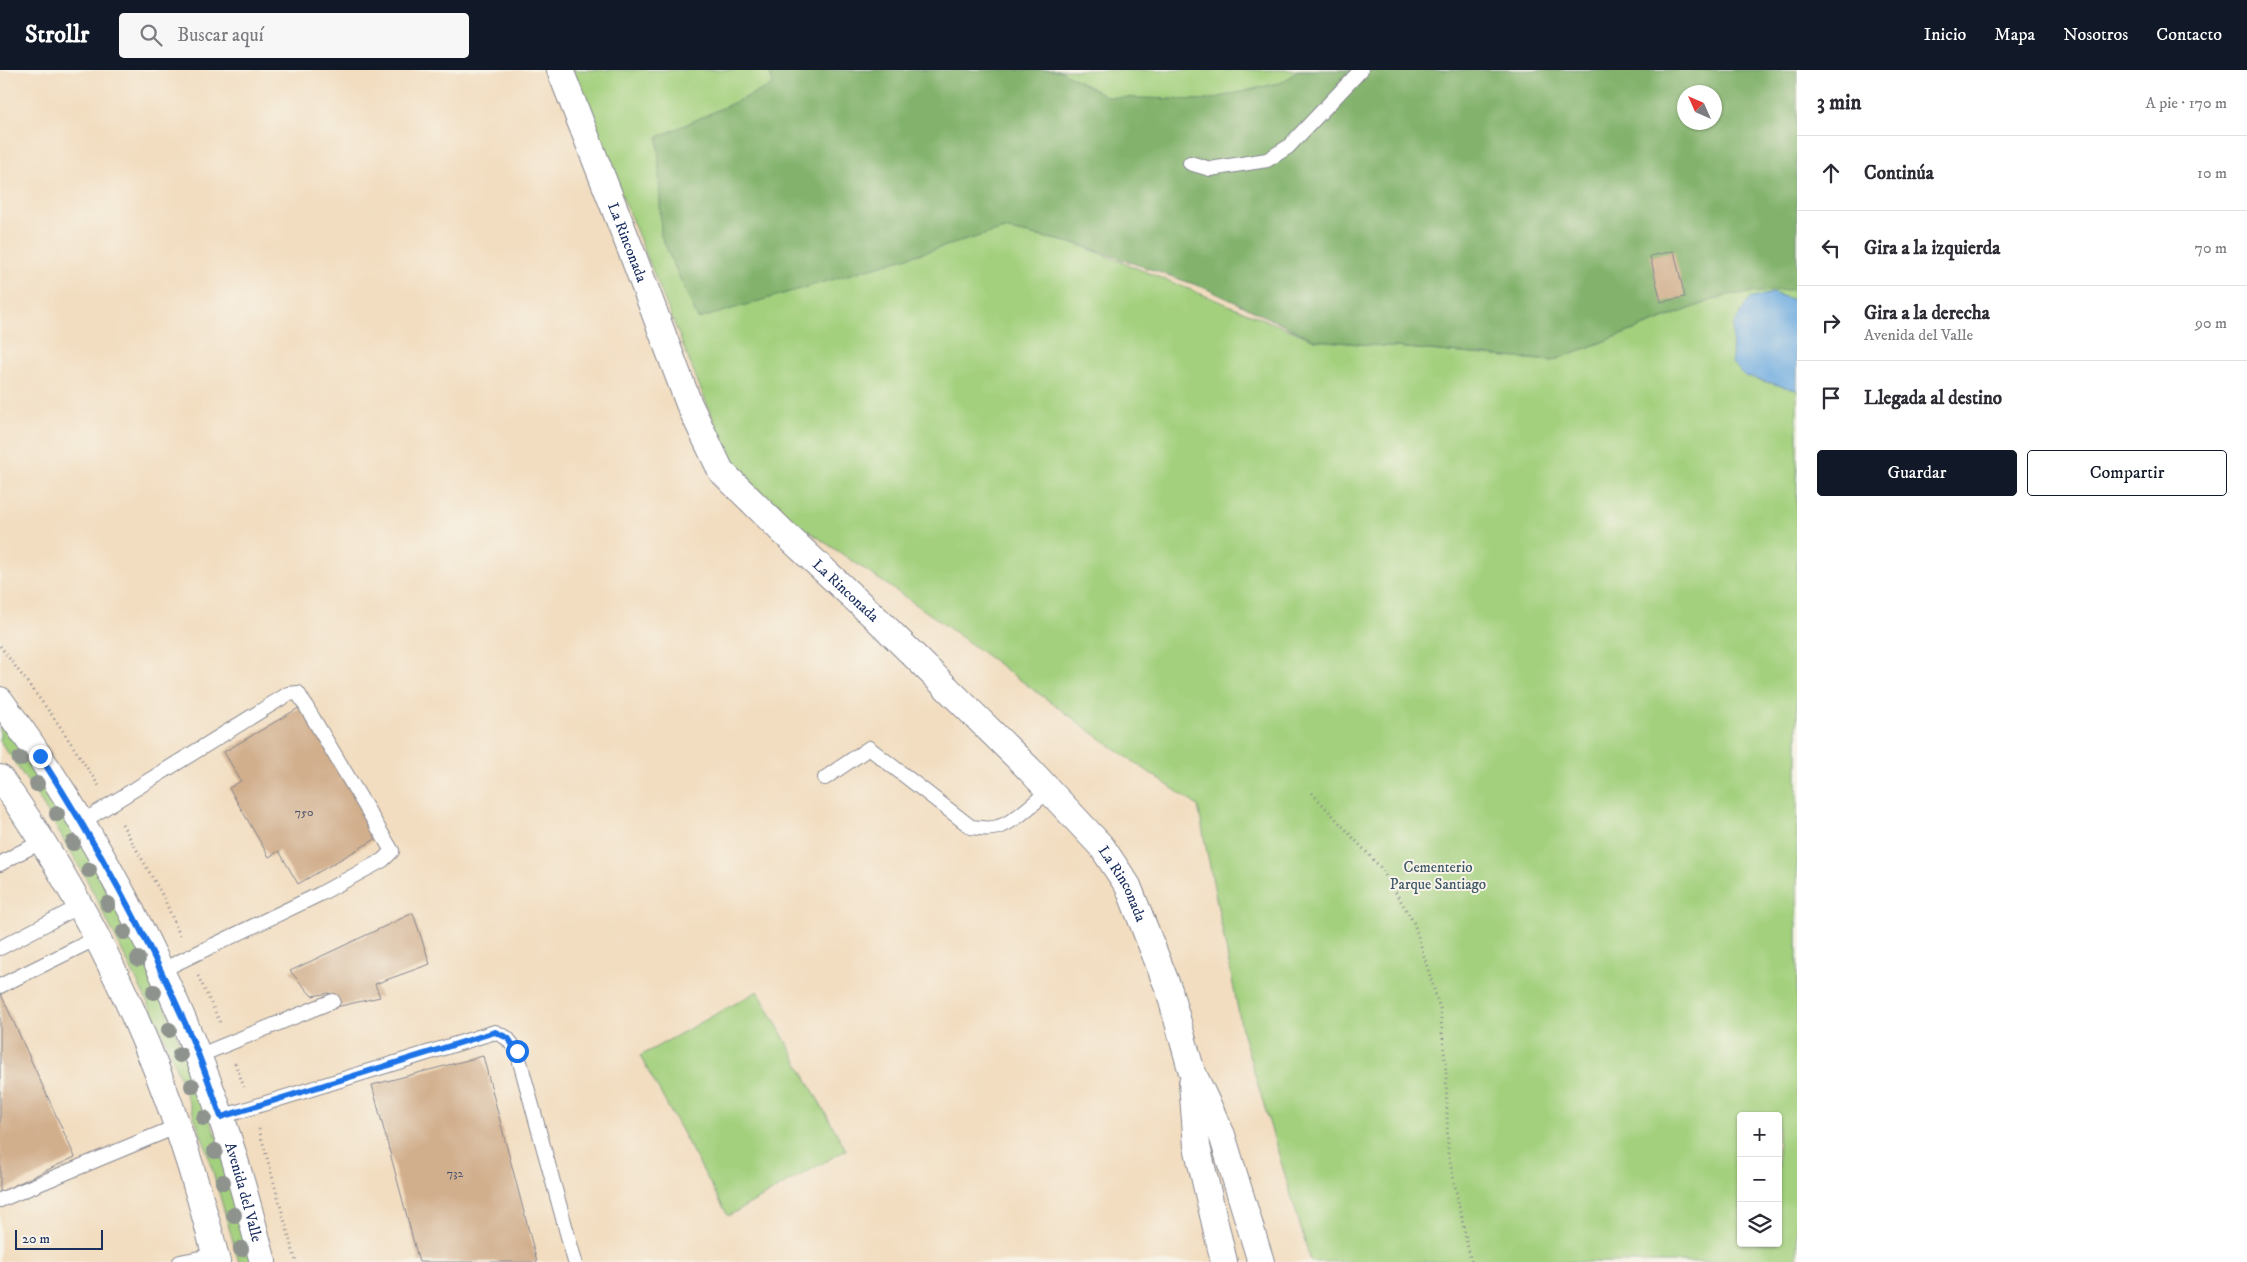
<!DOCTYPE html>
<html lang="es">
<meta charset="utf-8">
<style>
body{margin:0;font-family:"IM FELL DW Pica",serif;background:#f7f7f7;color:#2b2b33}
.controls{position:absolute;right:15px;bottom:15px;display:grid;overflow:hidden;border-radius:5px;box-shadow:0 1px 4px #0004}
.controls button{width:45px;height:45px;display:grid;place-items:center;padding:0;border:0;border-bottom:1px solid #e1e1e2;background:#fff;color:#2b2b33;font:25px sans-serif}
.compass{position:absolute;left:1677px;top:15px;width:45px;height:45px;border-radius:50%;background:#fff;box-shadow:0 1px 4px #0004;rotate:315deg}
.scale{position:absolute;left:15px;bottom:12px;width:88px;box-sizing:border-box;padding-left:5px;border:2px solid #1b2f5e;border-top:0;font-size:14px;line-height:18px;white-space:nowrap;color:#1b2f5e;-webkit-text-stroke:4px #f7f3e8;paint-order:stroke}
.stop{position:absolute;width:15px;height:15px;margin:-11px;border:4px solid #1a73e8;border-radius:50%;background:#fff}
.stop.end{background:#1a73e8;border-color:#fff;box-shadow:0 1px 5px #0008}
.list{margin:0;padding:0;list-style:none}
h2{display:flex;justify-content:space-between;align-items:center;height:65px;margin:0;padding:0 20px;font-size:21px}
h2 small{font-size:16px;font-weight:400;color:#7c7c81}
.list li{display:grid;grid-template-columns:32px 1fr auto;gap:15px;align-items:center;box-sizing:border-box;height:75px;padding:0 20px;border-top:1px solid #e1e1e2}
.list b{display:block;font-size:19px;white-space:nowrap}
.list p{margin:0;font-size:16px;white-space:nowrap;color:#7c7c81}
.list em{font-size:16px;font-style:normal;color:#7c7c81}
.actions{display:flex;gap:10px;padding:15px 20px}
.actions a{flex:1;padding:11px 0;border:1px solid #111827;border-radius:5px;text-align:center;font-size:18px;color:#111827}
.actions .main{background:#111827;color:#fff}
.icon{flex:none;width:28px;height:28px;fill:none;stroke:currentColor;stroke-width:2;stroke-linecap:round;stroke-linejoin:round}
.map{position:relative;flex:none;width:1797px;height:1192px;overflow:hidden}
header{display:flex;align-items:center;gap:30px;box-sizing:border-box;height:70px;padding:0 25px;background:#111827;color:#fff}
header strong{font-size:24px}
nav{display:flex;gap:28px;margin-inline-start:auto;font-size:18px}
.search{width:350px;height:45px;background:#f7f7f7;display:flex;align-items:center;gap:12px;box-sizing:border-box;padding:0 18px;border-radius:5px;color:#7c7c81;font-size:19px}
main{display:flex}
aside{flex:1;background:#fff}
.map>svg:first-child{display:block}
.green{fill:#a3d07d;stroke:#5f806e;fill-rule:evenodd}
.forest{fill:#82b26c;stroke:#4e7065;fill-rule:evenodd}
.water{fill:#6eace0;stroke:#446e9f}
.building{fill:#d1af8d}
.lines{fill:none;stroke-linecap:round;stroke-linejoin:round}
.service-casing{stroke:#86868f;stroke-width:16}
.minor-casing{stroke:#86868f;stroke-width:28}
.path{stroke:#86868f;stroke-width:3;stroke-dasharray:1 4;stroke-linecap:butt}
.service{stroke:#fff;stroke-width:14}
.minor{stroke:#fff;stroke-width:26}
.tree{fill:#8e938e}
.route{stroke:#1a73e8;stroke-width:6}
.labels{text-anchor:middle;stroke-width:4;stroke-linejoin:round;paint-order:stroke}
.number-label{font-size:12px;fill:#484f6a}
.street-label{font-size:15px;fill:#1b2f5e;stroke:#f7f3e8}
.park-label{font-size:15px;fill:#3d5766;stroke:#f7f3e8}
</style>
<header>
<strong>Strollr</strong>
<div class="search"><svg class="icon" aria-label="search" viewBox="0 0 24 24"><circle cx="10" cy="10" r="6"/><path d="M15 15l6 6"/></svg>Buscar aquí</div>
<nav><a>Inicio</a><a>Mapa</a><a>Nosotros</a><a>Contacto</a></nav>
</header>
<main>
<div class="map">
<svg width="1797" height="1192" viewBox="0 0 1797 1192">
<rect width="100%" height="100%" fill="#f7f3e8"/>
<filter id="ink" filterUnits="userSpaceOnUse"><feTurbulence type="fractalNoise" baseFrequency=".02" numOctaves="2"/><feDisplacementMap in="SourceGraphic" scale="10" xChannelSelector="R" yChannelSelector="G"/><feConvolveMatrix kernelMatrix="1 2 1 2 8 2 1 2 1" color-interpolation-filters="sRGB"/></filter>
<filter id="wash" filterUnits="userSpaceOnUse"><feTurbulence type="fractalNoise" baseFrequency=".0096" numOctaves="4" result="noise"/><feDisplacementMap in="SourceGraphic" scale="20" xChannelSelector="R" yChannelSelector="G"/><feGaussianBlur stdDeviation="1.12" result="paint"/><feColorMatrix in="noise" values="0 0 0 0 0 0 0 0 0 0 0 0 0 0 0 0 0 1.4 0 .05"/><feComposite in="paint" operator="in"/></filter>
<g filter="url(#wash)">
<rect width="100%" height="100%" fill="#f2ddc0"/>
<g class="green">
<path d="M571 0H788L917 184 1004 159 1077 174 1315 270 1552 291 1726 225 1797 216V231L1772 223 1745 306 1797 320V1192H1311L1243 965 1198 736 1108 674 927 542 769 434 726 381ZM1741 1046H1778V1173H1741Z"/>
<polygon points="1033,0 1317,0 1286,23 1128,52"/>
<polygon points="0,647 77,764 159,920 218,1071 252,1192 239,1192 206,1078 162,961 86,808 40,730 0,671"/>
<polygon points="758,921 846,1080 728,1146 640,986"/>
</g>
<path class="forest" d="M769 0H1059L1108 27 1207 30 1283 12 1298 0H1797V219L1726 225 1552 291 1315 270 1205 218 1077 174 1004 159 698 249 661 166 658 67 773 15ZM1684 22H1714V52H1684Z"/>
<polygon class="water" points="1772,223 1797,231 1797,320 1745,306 1732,293 1733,256 1749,229"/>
<g id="blocks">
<g class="building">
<polygon points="1674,181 1685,227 1661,232 1650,186"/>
<polygon points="302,636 379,767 298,814 279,781 269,787 229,718 241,711 224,682"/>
<polygon points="413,843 430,894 375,914 380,927 336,937 330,923 312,926 290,901"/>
<polygon points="0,922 75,1087 0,1122"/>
<polygon points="483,986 537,1192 419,1192 372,1015"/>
</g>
</g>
</g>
<g filter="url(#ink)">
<use href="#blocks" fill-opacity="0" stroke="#86868f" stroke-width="1"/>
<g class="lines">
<g class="service-casing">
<g id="service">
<polyline points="1190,93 1210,99 1267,90 1288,77 1361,0"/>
<path d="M825 708 869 678 971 757C980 758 989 760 998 757 1015 752 1035 732 1049 720"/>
<polyline points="82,752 288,624 298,623 392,781 383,790 320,824 160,901"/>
<polyline points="0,794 19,783 42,772"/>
<polyline points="0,878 80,836"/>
<polyline points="0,916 97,868"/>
<polyline points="198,986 333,931"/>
<polyline points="221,1047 495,962 507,968 517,981 575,1192"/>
<polyline points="0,1130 178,1056"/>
<polyline points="180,1192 215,1185"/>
</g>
</g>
<g class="minor-casing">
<g id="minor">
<path id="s1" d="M560 0 632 183 689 334 721 401 783 462 880 552 1029 699 1102 777 1128 816 1169 920 1191 999 1222 1065 1261 1192"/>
<path id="s2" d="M0 630C93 756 169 899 221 1047 238 1094 250 1144 263 1192"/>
<path d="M0 708C103 853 175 1019 217 1192"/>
<polyline points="1192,1013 1197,1076 1224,1192"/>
</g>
</g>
<g class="path">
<polyline points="0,576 57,652 99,716"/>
<polyline points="1312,723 1381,798 1414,853 1440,939 1446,1001 1448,1083 1471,1192"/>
<polyline points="122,754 164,828 181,868"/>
<polyline points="198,906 221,954"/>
<polyline points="235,993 244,1017"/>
<polyline points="259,1059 296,1192"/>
</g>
<use href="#service" class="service"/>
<use href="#minor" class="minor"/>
</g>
<g class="tree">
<circle cx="20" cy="689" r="8"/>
<circle cx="37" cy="714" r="8"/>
<circle cx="57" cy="744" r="8"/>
<circle cx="73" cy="773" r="8"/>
<circle cx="89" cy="800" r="8"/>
<circle cx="108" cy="834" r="8"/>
<circle cx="124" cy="862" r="8"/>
<circle cx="138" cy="889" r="8"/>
<circle cx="154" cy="922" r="8"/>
<circle cx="169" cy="960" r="8"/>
<circle cx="180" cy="985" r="8"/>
<circle cx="192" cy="1016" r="8"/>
<circle cx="204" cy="1048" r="8"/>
<circle cx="215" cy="1081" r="8"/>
<circle cx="223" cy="1112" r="8"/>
<circle cx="234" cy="1145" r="8"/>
<circle cx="241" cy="1179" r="8"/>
</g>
</g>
<g class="lines" filter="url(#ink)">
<path class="route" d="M40 686C98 776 150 871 192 969 203 995 212 1021 221 1047L495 962 508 968 517 981"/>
</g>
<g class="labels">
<g class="number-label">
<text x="304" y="746">750</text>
<text x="455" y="1107">732</text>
</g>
<g class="street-label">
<text dy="5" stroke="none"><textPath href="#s1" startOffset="185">La Rinconada</textPath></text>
<text dy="5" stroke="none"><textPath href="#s1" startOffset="605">La Rinconada</textPath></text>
<text dy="5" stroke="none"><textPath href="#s1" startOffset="1010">La Rinconada</textPath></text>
<text dy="5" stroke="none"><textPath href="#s2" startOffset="552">Avenida del Valle</textPath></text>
</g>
<g class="park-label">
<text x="1438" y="802">Cementerio<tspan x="1438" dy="17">Parque Santiago</tspan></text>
</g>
</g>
</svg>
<div class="controls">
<button>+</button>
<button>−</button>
<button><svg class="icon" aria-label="layers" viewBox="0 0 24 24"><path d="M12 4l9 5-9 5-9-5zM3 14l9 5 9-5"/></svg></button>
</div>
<svg class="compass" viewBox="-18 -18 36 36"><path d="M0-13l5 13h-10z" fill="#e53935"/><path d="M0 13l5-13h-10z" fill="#7c7c81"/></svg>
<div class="scale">20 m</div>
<div class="stop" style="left:517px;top:981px"></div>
<div class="stop end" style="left:40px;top:686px"></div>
</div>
<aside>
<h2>3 min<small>A pie · 170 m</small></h2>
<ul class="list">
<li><svg class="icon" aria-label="ahead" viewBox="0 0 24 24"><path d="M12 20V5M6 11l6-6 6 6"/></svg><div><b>Continúa</b></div><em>10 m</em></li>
<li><svg class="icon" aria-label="left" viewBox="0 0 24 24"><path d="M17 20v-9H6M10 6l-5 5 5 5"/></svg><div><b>Gira a la izquierda</b></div><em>70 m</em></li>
<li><svg class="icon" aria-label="right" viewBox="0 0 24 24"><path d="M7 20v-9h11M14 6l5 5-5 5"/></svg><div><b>Gira a la derecha</b><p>Avenida del Valle</p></div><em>90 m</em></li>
<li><svg class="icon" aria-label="arrive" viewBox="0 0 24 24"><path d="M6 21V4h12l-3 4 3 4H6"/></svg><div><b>Llegada al destino</b></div></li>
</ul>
<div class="actions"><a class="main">Guardar</a><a>Compartir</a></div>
</aside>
</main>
